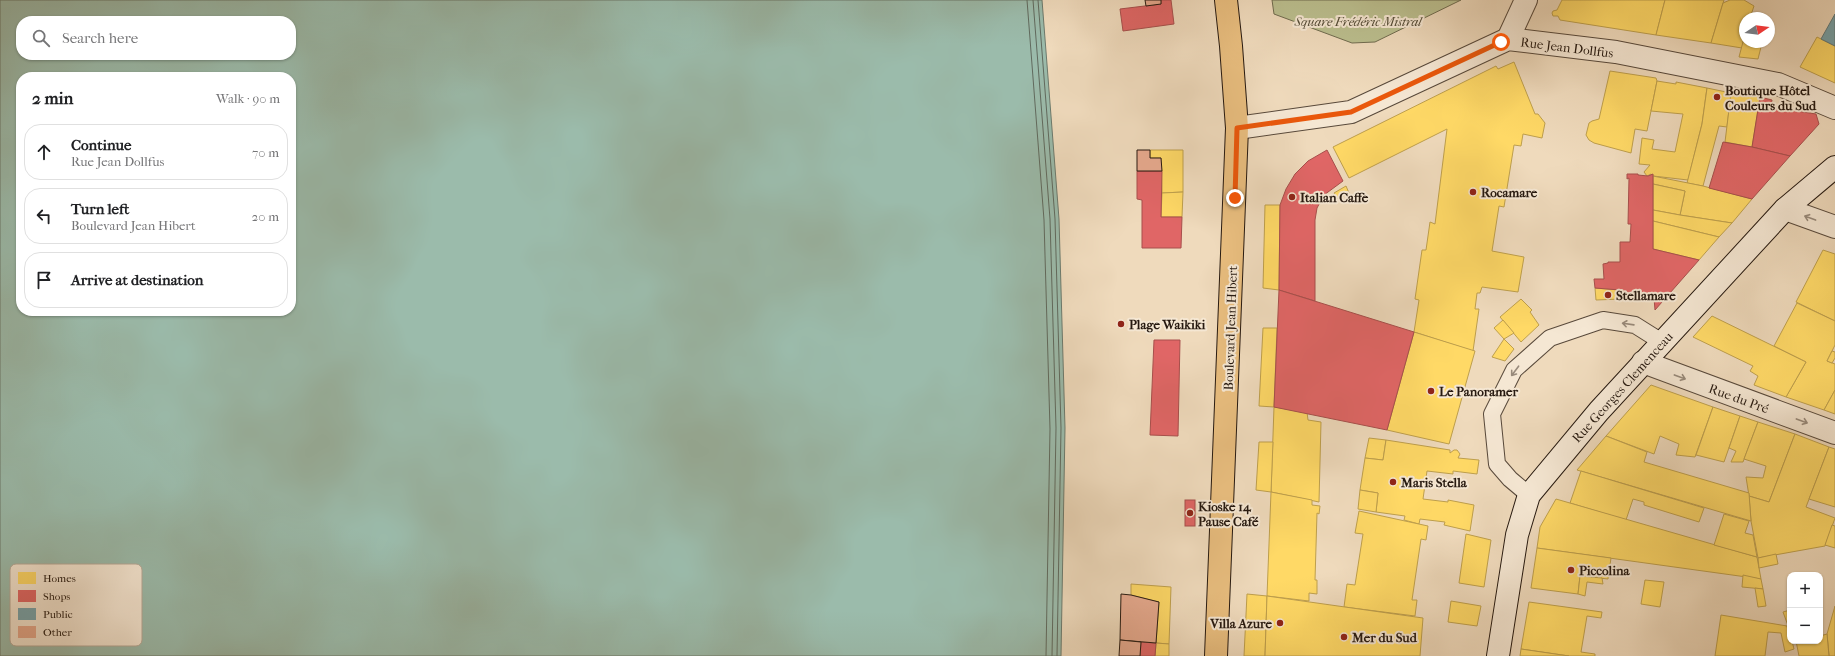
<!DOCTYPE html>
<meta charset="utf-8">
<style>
body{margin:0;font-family:"IM FELL French Canon",serif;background:#f2f2f2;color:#202124}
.controls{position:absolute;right:12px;bottom:12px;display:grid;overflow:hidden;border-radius:8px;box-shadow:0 1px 3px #0004}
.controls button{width:36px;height:36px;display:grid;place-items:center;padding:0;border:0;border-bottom:1px solid #e0e0e0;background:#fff;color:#202124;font:20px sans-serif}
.compass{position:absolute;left:1739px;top:12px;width:36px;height:36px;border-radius:50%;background:#fff;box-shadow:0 1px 3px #0004;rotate:77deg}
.stop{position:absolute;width:12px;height:12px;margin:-9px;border:3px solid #ea580c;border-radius:50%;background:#fff}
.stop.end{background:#ea580c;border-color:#fff;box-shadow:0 1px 4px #0008}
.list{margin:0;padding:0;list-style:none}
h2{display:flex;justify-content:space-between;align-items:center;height:52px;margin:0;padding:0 16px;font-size:17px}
h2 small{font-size:13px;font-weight:400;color:#757577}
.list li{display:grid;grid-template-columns:26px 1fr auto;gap:12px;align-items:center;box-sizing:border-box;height:56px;margin:0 8px 8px;padding:0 8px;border:1px solid #e0e0e0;border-radius:16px}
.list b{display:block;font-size:15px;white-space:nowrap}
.list p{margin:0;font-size:13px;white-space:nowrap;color:#757577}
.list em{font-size:13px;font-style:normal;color:#757577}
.icon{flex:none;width:22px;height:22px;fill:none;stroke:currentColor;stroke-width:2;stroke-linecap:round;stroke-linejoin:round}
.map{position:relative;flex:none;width:1835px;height:656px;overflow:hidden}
.search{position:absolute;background:#fff;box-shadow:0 1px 3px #0004;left:16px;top:16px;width:280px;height:44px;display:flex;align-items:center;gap:10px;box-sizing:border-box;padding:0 14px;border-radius:16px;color:#757577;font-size:15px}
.panel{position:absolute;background:#fff;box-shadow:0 1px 3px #0004;left:16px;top:72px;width:280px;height:244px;border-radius:16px}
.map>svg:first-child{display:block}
.green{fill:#bbbf8f;stroke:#706c50}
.water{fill:#9bbbab;stroke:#6c7a6d;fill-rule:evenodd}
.homes{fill:#ffd966;stroke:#be9f4c}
.shops{fill:#e06666;stroke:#a84f4c}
.public{fill:#76a5af;stroke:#5e7b7f}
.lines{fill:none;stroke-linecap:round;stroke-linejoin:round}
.shore{stroke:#606a5e;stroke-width:1}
.building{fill:#e6a98e;stroke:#261910}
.lane-casing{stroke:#58493b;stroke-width:18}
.street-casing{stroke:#58493b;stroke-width:24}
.secondary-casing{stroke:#261910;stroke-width:24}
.primary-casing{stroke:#261910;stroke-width:24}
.lane{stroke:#f5e7d3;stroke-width:16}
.street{stroke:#f5e7d3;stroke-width:22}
.secondary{stroke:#f5e7d3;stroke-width:22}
.primary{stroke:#e8bd7e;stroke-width:22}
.oneway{stroke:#988a7b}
.route{stroke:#ea580c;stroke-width:5}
.poi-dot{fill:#8f2418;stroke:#f5e7d3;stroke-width:1.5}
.labels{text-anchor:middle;stroke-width:4;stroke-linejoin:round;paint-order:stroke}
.park-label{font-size:13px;font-style:italic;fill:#534b36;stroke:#f5e7d3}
.street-label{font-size:13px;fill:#261910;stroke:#f5e7d3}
.poi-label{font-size:13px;font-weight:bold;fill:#261910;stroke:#f5e7d3;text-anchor:start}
.key{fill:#f5e7d3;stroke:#b7a998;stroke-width:1}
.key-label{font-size:11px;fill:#261910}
</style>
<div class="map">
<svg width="1835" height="656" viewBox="0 0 1835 656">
<rect width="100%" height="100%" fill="#efdabc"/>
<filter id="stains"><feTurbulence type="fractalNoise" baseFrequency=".005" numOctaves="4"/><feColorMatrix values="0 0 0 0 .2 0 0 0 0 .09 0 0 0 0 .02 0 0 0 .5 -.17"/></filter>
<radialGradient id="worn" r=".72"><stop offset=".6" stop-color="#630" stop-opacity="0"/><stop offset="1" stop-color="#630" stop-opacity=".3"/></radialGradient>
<polygon class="green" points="1272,0 1461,0 1375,42 1352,43 1274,14"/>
<path class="water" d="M0 0H1042L1059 219 1065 428 1061 656H0ZM21 21H291V55H21ZM21 77H291V311H21Z"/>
<g class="homes">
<polygon points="1562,0 1665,0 1656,35 1560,20 1558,16 1553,16 1552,13 1553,11 1557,10"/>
<polygon points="1665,0 1724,0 1711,43 1656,35"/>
<polygon points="1730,0 1744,0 1754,6 1750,18 1745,18 1745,36 1742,48 1711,43 1723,3"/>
<polygon points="1817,37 1835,46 1835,83 1800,67"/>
<polygon points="1744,38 1745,42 1762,43 1758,59 1739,57"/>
<polygon points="1514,62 1535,114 1538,114 1545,123 1542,138 1523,134 1521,146 1514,145 1504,207 1499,206 1492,251 1524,257 1518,292 1482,287 1480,293 1477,293 1475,309 1479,309 1473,351 1414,332 1419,300 1415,299 1422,250 1426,250 1430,222 1435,224 1447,129 1349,178 1333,147 1496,66 1498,69"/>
<polygon points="1610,71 1656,78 1657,81 1647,131 1635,129 1631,153 1594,143 1589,140 1586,135 1589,123 1592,121 1599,119"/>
<polygon points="1657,81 1676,84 1676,82 1707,88 1702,124 1688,180 1653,176 1651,174 1647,176 1644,172 1650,165 1639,164 1642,138 1654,140 1652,149 1675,152 1683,114 1651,111"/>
<polygon points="1707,88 1731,93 1727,127 1719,126 1703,186 1687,183 1702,124"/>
<polygon points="1731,93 1760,97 1752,147 1725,142"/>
<polygon points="1150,150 1183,150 1183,192 1162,193 1161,158 1150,158"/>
<polygon points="1653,176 1703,186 1752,199 1732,223 1680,215 1685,191 1653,184"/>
<polygon points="1653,184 1685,191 1680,215 1653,210"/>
<polygon points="1346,186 1349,193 1338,199 1334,193"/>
<polygon points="1183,192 1182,217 1161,217 1162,193"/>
<polygon points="1265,205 1280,205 1279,290 1263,288"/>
<polygon points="1653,210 1680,215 1732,223 1719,237 1653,221"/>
<polygon points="1653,221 1719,237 1699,260 1653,249"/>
<polygon points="1823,250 1835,254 1835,321 1796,302"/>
<polygon points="1595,288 1620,290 1621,299 1596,300"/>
<polygon points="1521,299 1532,310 1530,312 1539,325 1521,342 1500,317"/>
<polygon points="1797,303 1835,321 1835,345 1827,361 1835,364 1835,390 1824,410 1786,397 1806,362 1774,346"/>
<polygon points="1712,316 1806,362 1786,397 1754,385 1758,376 1750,371 1753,366 1693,337"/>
<polygon points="1503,320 1514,333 1504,339 1494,328"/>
<polygon points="1263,328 1277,328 1274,407 1259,406"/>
<polygon points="1414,332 1475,351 1449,444 1387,430"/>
<polygon points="1504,339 1514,349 1505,361 1492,357"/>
<polygon points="1832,351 1835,352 1835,358 1832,363 1827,361"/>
<polygon points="1651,385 1713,407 1695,457 1676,455 1679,444 1660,436 1654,454 1606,436"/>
<polygon points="1835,390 1835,414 1824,410"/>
<polygon points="1274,407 1307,412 1308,420 1321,422 1319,502 1271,492"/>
<polygon points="1713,407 1740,416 1724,462 1696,455"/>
<polygon points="1740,416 1758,422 1743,462 1731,462 1736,451 1729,448"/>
<polygon points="1758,422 1795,434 1769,502 1749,496 1746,477 1763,478 1766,466 1744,459"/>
<polygon points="1795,434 1829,447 1806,507 1835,518 1825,546 1758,558 1751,521 1749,496 1769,502"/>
<polygon points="1606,436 1647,452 1644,462 1749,493 1751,521 1577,470"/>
<polygon points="1369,438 1386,440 1383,460 1365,458"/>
<polygon points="1386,440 1450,450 1450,453 1454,450 1457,450 1460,454 1458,458 1479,460 1477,474 1453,471 1453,474 1427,471 1423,499 1448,502 1448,500 1474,505 1470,531 1444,525 1445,522 1420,519 1419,524 1404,520 1405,516 1376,512 1378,493 1360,490 1365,458 1383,460"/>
<polygon points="1259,442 1273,442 1271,492 1256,490"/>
<polygon points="1829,447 1835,449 1835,507 1809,499"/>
<polygon points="1581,471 1704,508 1699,522 1644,505 1644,502 1633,499 1626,520 1570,503"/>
<polygon points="1360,490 1378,493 1376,512 1358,509"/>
<polygon points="1271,492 1312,500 1312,505 1320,506 1319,514 1317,513 1315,580 1317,580 1317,594 1309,593 1309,601 1267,596"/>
<polygon points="1556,499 1757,557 1761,579 1537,548 1540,527"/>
<polygon points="1359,511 1428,526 1426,540 1421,539 1412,600 1417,600 1415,616 1344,607 1347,584 1355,585 1363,534 1355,533"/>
<polygon points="1724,514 1749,521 1745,533 1753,535 1757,557 1714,545"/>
<polygon points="1832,525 1835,526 1835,548 1825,545"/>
<polygon points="1466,534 1491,540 1484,587 1459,583"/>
<polygon points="1537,548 1611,558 1608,579 1580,576 1578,594 1531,588"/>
<polygon points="1776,554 1778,564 1759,568 1758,558"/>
<polygon points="1743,575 1761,579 1763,589 1742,587"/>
<polygon points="1580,576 1602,578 1603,584 1587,582 1585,596 1578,594"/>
<polygon points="1645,580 1664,582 1660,607 1641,604"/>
<polygon points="1131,584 1171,587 1169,644 1156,643 1159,602 1131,595"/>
<polygon points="1755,588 1763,589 1766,606 1758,607"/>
<polygon points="1247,594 1267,596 1265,656 1244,656"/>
<polygon points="1267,596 1423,618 1420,656 1265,656"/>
<polygon points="1451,601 1481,606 1477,626 1448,622"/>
<polygon points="1529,602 1602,612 1601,618 1587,616 1581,652 1595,654 1595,656 1569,656 1521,649"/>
<polygon points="1835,606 1835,656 1829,656 1827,634"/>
<polygon points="1790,610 1790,631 1783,612"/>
<polygon points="1721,615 1787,626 1790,641 1792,641 1794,649 1785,652 1781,633 1768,632 1765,656 1715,656"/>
<polygon points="1827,634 1829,656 1799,656 1796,641 1820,641 1820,636"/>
<polygon points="1156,643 1169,644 1169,656 1155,656"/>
<polygon points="1521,649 1569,656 1520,656"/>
</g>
<g class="shops">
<polygon points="1161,0 1171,0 1174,24 1123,31 1120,9 1161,4"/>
<polygon points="1760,97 1772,100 1771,107 1816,114 1819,124 1790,156 1752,147"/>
<polygon points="1723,142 1752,147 1790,156 1752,199 1709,188"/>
<polygon points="1327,150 1343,181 1324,195 1317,208 1315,220 1315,301 1279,290 1280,205 1286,189 1295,174 1308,161"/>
<polygon points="1137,171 1162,171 1161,217 1182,217 1181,248 1142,248 1142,200 1137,199"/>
<polygon points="1627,174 1638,174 1638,175 1648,176 1653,174 1653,249 1699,260 1655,310 1654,298 1621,299 1620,290 1595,288 1594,279 1604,279 1603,264 1608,263 1608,262 1620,262 1620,242 1630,242 1631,224 1628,224 1629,178 1627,179"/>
<polygon points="1279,290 1414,332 1387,430 1274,407"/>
<polygon points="1154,340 1180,340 1178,436 1150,435"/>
<rect x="1185" y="500" width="10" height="26"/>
<polygon points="1141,642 1156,643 1155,656 1140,656"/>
</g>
<polygon class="public" points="1835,14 1835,46 1821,39"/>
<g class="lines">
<g class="shore">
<polyline points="1027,0 1044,220 1050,429 1046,656"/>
<polyline points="1033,0 1050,219 1056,428 1052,656"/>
<polyline points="1038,0 1055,219 1061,428 1057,656"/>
</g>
</g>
<g class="building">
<polygon points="1145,0 1161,0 1161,4 1146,6"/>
<polygon points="1137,150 1150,150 1150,158 1161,158 1162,171 1137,171"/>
<polygon points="1121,594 1131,595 1159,602 1156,643 1120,640"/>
<polygon points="1120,640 1141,642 1140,656 1119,656"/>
</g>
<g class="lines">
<g class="lane-casing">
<polyline id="lane" points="1529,495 1510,479 1497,464 1492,414 1514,370 1550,338 1603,320 1635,325 1662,342"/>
</g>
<g class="street-casing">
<g id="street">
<polyline points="1508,39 1526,0"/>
<polyline points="1237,128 1351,112 1508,39 1616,52 1778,84 1835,108"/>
<polyline points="1785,209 1835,227"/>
<polyline points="1643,362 1835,433"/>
</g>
</g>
<g class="secondary-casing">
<polyline id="secondary" points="1498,656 1517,535 1529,495 1599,411 1785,209 1835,167"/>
</g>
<g class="primary-casing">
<polyline id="primary" points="1216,656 1237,128 1231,46 1226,0"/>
</g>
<use href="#lane" class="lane"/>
<use href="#street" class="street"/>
<use href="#secondary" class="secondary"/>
<use href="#primary" class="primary"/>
</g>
<defs><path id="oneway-shaft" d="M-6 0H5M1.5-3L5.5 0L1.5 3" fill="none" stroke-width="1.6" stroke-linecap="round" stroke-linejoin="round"/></defs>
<g class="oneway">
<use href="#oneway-shaft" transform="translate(1810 218) rotate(-160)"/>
<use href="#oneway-shaft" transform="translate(1628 324) rotate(-172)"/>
<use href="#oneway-shaft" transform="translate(1515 371) rotate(127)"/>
<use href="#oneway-shaft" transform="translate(1680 377) rotate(20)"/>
<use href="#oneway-shaft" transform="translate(1802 421) rotate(20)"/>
</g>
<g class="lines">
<polyline class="route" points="1235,198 1237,128 1351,112 1501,42"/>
</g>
<g class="poi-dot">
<circle cx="1717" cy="97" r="4"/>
<circle cx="1473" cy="192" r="4"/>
<circle cx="1292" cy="197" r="4"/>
<circle cx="1608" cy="295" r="4"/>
<circle cx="1121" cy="324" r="4"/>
<circle cx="1431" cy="391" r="4"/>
<circle cx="1393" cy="482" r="4"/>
<circle cx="1190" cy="513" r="4"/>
<circle cx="1571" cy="570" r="4"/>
<circle cx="1280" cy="623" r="4"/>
<circle cx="1344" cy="637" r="4"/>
</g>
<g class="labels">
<g class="park-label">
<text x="1358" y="26">Square Frédéric Mistral</text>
</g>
<g class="street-label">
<text transform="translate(1567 47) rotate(7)" y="5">Rue Jean Dollfus</text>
<text transform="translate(1230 328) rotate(-88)" y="5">Boulevard Jean Hibert</text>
<text transform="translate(1622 387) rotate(-48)" y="5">Rue Georges Clemenceau</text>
<text transform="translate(1739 398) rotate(20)" y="5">Rue du Pré</text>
</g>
<g class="poi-label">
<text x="1725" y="95">Boutique Hôtel<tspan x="1725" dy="15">Couleurs du Sud</tspan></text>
<text x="1481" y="197">Rocamare</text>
<text x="1300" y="202">Italian Caffe</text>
<text x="1616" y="300">Stellamare</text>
<text x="1129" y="329">Plage Waikiki</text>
<text x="1439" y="396">Le Panoramer</text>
<text x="1401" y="487">Maris Stella</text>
<text x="1198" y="511">Kioske 14<tspan x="1198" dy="15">Pause Café</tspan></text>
<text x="1579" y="575">Piccolina</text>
<text x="1272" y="628" text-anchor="end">Villa Azure</text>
<text x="1352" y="642">Mer du Sud</text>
</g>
</g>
<rect x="10" y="564" width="132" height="82" rx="6" class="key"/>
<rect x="18" y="572" width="18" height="12" fill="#ffd966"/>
<rect x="18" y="590" width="18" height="12" fill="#e06666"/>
<rect x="18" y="608" width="18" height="12" fill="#76a5af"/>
<rect x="18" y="626" width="18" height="12" fill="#e6a98e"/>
<g class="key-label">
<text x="43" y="582">Homes</text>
<text x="43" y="600">Shops</text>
<text x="43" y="618">Public</text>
<text x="43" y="636">Other</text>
</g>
<rect width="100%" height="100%" filter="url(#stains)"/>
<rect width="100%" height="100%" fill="url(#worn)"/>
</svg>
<div class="controls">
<button>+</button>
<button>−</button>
</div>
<svg class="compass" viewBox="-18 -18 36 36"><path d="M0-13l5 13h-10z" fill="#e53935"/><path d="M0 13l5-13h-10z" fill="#757577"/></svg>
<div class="stop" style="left:1501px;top:42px"></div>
<div class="stop end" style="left:1235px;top:198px"></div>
<div class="search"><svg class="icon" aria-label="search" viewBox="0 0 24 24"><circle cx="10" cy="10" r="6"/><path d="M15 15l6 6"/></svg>Search here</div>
<section class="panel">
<h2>2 min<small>Walk · 90 m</small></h2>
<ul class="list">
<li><svg class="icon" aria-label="ahead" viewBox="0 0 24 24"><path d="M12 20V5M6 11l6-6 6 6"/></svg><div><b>Continue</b><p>Rue Jean Dollfus</p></div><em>70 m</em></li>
<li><svg class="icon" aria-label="left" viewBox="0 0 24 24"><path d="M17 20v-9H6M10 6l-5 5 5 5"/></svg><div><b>Turn left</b><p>Boulevard Jean Hibert</p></div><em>20 m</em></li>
<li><svg class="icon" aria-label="arrive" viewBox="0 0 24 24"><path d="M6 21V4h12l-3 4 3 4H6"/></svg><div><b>Arrive at destination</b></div></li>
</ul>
</section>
</div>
